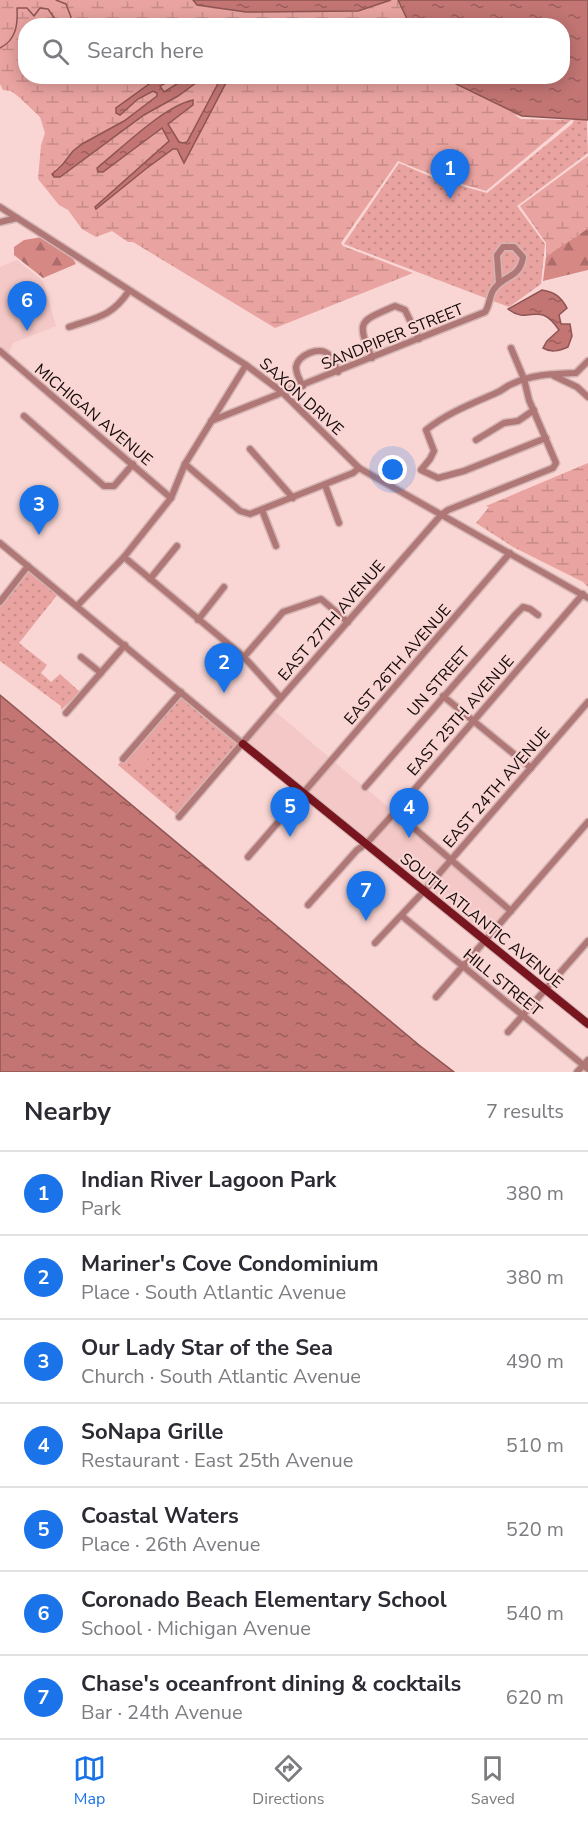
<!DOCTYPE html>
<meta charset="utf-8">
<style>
body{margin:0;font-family:"Nunito Sans",sans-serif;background:#f2f2f3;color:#2b2b33}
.you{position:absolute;left:393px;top:470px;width:21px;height:21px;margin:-15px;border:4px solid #fff;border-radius:50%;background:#1a73e8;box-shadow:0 0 0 9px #1a73e833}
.badge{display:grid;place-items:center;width:39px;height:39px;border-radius:50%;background:#1a73e8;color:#fff;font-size:20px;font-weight:700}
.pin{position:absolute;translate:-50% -50px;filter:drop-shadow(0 2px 3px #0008)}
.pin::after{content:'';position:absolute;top:32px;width:21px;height:18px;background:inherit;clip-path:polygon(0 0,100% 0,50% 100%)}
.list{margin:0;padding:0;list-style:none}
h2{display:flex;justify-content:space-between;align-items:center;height:78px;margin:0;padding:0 24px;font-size:26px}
h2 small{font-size:20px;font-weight:400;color:#7c7c81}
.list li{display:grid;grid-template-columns:39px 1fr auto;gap:18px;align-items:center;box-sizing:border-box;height:84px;padding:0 24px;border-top:2px solid #e1e1e2}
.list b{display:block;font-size:22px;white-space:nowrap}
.list p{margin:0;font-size:20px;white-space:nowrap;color:#7c7c81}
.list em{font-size:20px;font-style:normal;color:#7c7c81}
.icon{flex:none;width:33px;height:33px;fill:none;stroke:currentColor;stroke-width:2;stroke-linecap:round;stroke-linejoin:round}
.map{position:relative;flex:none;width:588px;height:1072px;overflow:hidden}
.search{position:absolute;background:#fff;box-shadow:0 3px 15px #0003;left:18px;right:18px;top:18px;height:66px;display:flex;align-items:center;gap:15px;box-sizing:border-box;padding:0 21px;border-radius:24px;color:#7c7c81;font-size:22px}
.sheet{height:666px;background:#fff}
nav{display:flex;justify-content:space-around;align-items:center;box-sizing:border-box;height:84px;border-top:2px solid #e1e1e2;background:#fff;font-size:16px;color:#7c7c81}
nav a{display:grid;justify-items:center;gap:3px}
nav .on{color:#1a73e8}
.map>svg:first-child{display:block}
.built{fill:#f3c8c6}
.grass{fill:url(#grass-dots)}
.forest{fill:url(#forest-firs)}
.wetland{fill:url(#wetland-marsh);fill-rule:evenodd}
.pitch{fill:#e9a3a0}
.water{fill:url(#water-ripples);stroke:#8e5553;stroke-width:1.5}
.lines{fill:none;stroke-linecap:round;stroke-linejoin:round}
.stream{stroke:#8e5553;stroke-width:1.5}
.minor-casing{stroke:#d4b5b4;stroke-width:9}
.major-casing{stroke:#d4b5b4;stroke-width:10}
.minor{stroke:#af7775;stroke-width:6}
.major{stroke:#79151f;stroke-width:8}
.labels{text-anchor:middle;stroke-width:4.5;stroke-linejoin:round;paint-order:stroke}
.street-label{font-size:16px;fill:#140909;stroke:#f9d6d4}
</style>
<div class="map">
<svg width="588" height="1072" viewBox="0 0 588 1072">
<defs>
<pattern id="grass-dots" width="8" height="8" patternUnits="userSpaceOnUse" patternTransform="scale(1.5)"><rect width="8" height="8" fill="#e9a3a0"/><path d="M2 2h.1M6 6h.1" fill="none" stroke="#c78b88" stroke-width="1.8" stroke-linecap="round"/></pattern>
<pattern id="forest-firs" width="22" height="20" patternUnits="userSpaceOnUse" patternTransform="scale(1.5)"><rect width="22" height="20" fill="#d68885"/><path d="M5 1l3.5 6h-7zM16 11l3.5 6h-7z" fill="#ac6d6b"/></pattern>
<pattern id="wetland-marsh" width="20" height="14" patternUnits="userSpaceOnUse" patternTransform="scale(1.5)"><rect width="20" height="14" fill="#e9a3a0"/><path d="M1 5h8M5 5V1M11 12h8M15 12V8" fill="none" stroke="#c78b88"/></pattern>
<pattern id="water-ripples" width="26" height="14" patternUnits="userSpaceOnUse" patternTransform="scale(1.5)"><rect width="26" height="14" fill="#c27573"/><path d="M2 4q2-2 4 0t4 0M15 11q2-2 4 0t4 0" fill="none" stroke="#9c5e5d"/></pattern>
</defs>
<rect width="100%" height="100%" fill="#f9d6d4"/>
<g class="built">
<polygon points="17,260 43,281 56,326 13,343 7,357 0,351 0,267"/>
<polygon points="272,709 511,911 485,941 243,744"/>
</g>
<g class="grass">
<polygon points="586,97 588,153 517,206 545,244 541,284 509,307 344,244 399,163 434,178 487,193 572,124"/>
<polygon points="26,568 58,594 19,643 47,665 41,673 51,682 60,674 80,692 61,710 61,706 0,661 0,598"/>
<polygon points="177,692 241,745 182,819 118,765 160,714"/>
</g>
<g class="forest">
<path d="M588 228V270L543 281 546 257C559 246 574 239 588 228Z"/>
<polygon points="42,237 72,257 76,264 43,278 14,255 14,247 24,240"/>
</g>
<g class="wetland">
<path d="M0 0H193L197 5 246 12 358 11 391 0H398L410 25 26 26V76L448 77 454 83 522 116 515 115 521 119 571 120 486 191 435 176 398 161 341 243 343 246 413 273 275 328 133 242H128L112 231 96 237 82 229 68 210 59 205 38 179 41 145 45 133 40 117 20 98 11 91 3 90 0 84ZM73 151 88 156 60 177 55 169 63 164Z"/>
<path d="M588 156V228C574 239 559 246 546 257V243L520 206Z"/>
<polygon points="588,463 588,587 583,582 513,547 476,523 489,507 486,506"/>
</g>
<polygon class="pitch" points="142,745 152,753 140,769 129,761"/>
<g class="water">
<polygon points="193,0 391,0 358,11 246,12 197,5"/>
<polygon points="398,0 588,0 588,120 522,116 454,83 448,77 562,76 562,26 410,25"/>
<polygon points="150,76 177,77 160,86 164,92 188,77 204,77 178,96 144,115 60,177 54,177 52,174 63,164 73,151 82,144 124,121 157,96 157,93 153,91 138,99 120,115 116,113 116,108 149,84"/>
<path d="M222 76 229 77 184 163 177 149H173L147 168 96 209 95 207 169 141 162 128 103 172H98L97 168C122 148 164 106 193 100V105L168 124 179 142 183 143 187 142Z"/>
<path d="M542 290C555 292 561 297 567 308L559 315 561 324H570L572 336 568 347C559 351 551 353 543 348L547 341 559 330C538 299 530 326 508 309Z"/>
<polygon points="0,695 419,1045 454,1072 0,1072"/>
</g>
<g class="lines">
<path class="stream" d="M0 48C16 40 18 25 17 8H27L34 16 40 8 48 9 55 19 62 23 69 21 71 17 66 4 56 0"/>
<g class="minor-casing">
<g id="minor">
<polyline points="0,207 246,365 282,392 359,468 588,598"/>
<polyline points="0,222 17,218"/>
<path d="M69 327C98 317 111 317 129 291"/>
<polyline points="0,351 171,498"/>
<path d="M372 358C356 320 359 322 395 306L405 310 419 339"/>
<polyline points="554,376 577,387 588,397"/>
<path d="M303 386C300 381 296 373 296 367 298 355 319 346 328 354 333 358 335 366 338 372"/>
<polyline points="24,416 104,486 114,486 133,464"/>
<path d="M211 421 485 312C490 305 489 296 494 289 504 275 520 278 523 257L514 247H503L497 255 499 283"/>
<path d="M546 438 464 471 438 478 421 470 430 459 434 451 426 430C447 413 471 404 496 393 502 391 506 386 512 384 532 374 555 374 576 373L588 361"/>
<polyline points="476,440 504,423 518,421 534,410"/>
<polyline points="250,449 293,498"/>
<polyline points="185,464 240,511 250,514 353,473 359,468"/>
<polyline points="325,485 339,523"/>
<polyline points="262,510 276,546"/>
<polyline points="0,543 243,744"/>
<polyline points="124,557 244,657 281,698"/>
<polyline points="150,579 177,546"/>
<polyline points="0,602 28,566"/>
<polyline points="77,606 124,557 171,498 185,464 246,365"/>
<polyline points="198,620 224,587"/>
<polyline points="81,657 101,673"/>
<polyline points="244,657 283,612 321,599 348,622"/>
<polyline points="443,696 531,768"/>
<polyline points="66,713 125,645"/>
<polyline points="123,759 181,692"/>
<polyline points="365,787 515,615 523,607 530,609 538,615"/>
<polyline points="395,812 511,911"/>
<polyline points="179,817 281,698 441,515 448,510 553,468 556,463 529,400 524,379 511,348"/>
<polyline points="248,857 510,553"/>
<polyline points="308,905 357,850 367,843 395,812 583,594"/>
<polyline points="402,916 588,1069"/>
<polyline points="375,943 424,891 588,702"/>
<polyline points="436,997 588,822"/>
<polyline points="508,1032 588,941"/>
<polyline points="577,1072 588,1060"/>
</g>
</g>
<g class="major-casing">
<polyline id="major" points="243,744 588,1024"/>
</g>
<use href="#minor" class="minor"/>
<use href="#major" class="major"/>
</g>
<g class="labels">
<g class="street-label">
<text transform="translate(392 336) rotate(-22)" y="6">SANDPIPER STREET</text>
<text transform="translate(302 396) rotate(42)" y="6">SAXON DRIVE</text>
<text transform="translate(94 414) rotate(40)" y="6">MICHIGAN AVENUE</text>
<text transform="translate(331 620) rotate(-49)" y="6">EAST 27TH AVENUE</text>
<text transform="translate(397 664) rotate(-49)" y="6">EAST 26TH AVENUE</text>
<text transform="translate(438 681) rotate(-49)" y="6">UN STREET</text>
<text transform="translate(460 715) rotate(-49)" y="6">EAST 25TH AVENUE</text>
<text transform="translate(496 787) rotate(-49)" y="6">EAST 24TH AVENUE</text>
<text transform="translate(482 920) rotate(39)" y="6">SOUTH ATLANTIC AVENUE</text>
<text transform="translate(503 982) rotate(39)" y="6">HILL STREET</text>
</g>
</g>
</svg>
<div class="you"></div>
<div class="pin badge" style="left:450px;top:199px">1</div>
<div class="pin badge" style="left:224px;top:693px">2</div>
<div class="pin badge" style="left:39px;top:535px">3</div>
<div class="pin badge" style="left:409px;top:838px">4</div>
<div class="pin badge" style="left:290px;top:837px">5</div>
<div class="pin badge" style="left:27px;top:331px">6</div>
<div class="pin badge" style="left:366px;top:921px">7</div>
<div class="search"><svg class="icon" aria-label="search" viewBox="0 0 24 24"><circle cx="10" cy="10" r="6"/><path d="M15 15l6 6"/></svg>Search here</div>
</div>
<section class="sheet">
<h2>Nearby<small>7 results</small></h2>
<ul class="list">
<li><span class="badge">1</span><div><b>Indian River Lagoon Park</b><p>Park</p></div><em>380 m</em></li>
<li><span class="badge">2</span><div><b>Mariner's Cove Condominium</b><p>Place · South Atlantic Avenue</p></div><em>380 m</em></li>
<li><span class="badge">3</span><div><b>Our Lady Star of the Sea</b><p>Church · South Atlantic Avenue</p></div><em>490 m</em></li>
<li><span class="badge">4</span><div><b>SoNapa Grille</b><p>Restaurant · East 25th Avenue</p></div><em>510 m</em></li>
<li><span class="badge">5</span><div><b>Coastal Waters</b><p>Place · 26th Avenue</p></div><em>520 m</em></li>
<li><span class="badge">6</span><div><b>Coronado Beach Elementary School</b><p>School · Michigan Avenue</p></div><em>540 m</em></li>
<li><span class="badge">7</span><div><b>Chase's oceanfront dining &amp; cocktails</b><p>Bar · 24th Avenue</p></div><em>620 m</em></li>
</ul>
</section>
<nav>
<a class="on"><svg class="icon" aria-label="map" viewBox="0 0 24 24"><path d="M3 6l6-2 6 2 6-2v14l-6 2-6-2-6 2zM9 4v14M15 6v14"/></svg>Map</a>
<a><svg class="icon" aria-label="directions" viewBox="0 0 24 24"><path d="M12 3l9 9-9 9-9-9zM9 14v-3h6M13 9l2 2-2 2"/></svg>Directions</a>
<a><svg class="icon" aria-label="saved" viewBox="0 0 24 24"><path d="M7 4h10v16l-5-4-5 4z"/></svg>Saved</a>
</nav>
